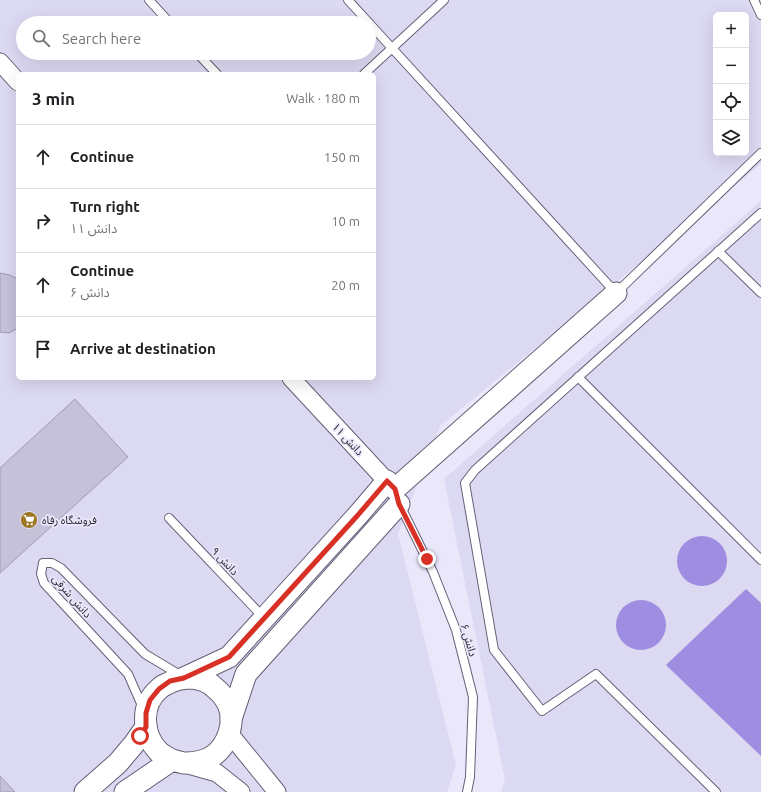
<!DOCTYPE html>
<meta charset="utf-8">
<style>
body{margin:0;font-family:Ubuntu,"Noto Sans Arabic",sans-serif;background:#f6f6f6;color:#202124}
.controls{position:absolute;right:12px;top:12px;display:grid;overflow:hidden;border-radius:6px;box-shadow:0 4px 16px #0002}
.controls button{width:36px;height:36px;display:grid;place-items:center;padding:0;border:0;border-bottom:1px solid #e0e0e0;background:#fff;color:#202124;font:20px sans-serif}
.stop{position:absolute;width:12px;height:12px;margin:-9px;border:3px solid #d93025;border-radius:50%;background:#fff}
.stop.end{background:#d93025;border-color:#fff;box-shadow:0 1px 4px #0008}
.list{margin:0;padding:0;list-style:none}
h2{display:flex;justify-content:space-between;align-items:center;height:52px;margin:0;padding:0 16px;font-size:17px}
h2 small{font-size:13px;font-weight:400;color:#757577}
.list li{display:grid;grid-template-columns:26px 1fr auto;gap:12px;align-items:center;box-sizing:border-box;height:64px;padding:0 16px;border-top:1px solid #e0e0e0}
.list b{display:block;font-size:15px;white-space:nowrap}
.list p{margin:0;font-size:13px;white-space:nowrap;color:#757577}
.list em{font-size:13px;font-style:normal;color:#757577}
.icon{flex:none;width:22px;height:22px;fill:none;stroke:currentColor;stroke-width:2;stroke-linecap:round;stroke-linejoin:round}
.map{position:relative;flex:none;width:761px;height:792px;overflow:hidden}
.search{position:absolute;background:#fff;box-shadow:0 4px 16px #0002;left:16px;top:16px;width:360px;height:44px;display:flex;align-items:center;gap:10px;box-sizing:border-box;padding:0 14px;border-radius:22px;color:#757577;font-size:15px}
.panel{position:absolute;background:#fff;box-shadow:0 4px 16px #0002;left:16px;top:72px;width:360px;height:308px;border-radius:6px}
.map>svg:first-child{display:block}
.built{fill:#dcd9f2;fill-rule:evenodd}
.water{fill:#9e8de0}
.building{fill:#c4c1d9;stroke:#a09cb4}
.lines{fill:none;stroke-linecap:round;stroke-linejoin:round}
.service-casing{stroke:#646076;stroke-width:10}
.minor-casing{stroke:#646076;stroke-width:19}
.tertiary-casing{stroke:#646076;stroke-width:23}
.service{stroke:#fff;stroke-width:8}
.minor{stroke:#fff;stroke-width:17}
.tertiary{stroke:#fff;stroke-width:21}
.route{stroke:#d93025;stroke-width:5}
.labels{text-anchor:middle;stroke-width:3.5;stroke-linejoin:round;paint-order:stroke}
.street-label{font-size:11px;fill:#2b2933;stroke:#eae7fb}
.poi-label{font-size:11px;fill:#2b2933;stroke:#eae7fb;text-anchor:start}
</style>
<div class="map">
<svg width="761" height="792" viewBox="0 0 761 792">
<rect width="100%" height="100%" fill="#eae7fb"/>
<g class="built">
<path d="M0 0H761V164L440 426 398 534 456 765 447 792H0ZM716 15H746V153H716ZM23 23H369V53H23ZM18 74H374V378H18Z"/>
<polygon points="761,201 761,792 501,792 505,780 444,479"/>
</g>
<g class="water">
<circle cx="702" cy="561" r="25"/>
<polygon points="746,589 761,603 761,756 666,665"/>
<circle cx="641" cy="625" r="25"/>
</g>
<g class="building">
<polygon points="0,273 10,275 18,279 18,328 9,333 0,332"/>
<polygon points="75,399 128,457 0,573 0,468"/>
<polygon points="0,776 15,792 0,792"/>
</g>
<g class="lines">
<g class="service-casing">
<g id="service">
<polyline points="149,0 170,23"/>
<polyline points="348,0 369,23"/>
<polyline points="754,0 761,15"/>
<polyline points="369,23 616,293 761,153"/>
<polyline points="197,53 217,74"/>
<polyline points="364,74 444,0"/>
<polyline points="718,251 761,293"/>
<polyline points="578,377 761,560"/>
<polyline points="400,505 433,572 456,630 473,697 470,777 467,792"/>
<polyline points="169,518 264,618"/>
<polyline points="143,708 128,674 44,583 41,574 43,563 52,563 61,568 145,654 180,675"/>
<polyline points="716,792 596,674 542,711 494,650 465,483 475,470 761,213"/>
</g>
</g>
<g class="minor-casing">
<g id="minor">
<polyline points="0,62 18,82"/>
<polyline points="291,378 395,490"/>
<polyline points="229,733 277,792"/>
<polyline points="185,764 217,773 241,792"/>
</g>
</g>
<g class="tertiary-casing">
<g id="tertiary">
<polyline points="395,489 616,293"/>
<polyline points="184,678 229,657 358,515 387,481"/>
<polyline points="231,719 246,674 399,504"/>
<polyline points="85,792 118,763 134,744 146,727"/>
<path d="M125 792 172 760C176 761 182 763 186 763 195 763 205 761 213 756 228 745 236 722 228 704 225 698 220 692 215 688 209 682 201 679 193 678 184 678 175 679 167 684 164 685 161 687 159 689 140 705 142 735 159 752 162 755 167 757 172 760"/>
</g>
</g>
<use href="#service" class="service"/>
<use href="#minor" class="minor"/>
<use href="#tertiary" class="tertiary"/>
</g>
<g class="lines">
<polyline class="route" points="140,736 146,727 146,713 150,700 159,689 170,681 184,678 229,657 358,515 387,481 395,489 399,504 427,559"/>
</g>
<defs>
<g id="supermarket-disc" transform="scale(0.9)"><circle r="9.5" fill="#9d7623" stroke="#eae7fb"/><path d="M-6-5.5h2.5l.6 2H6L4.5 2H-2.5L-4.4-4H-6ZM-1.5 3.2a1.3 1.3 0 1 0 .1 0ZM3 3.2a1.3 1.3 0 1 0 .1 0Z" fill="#fff"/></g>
</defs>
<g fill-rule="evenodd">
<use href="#supermarket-disc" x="29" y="520"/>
</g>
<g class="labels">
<g class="street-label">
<text transform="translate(348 439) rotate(47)" y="4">دانش ۱۱</text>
<text transform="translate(225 561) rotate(47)" y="4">دانش ۹</text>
<text transform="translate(72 596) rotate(49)" y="4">دانش شرقی</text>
<text transform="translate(469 640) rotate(74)" y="4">دانش ۶</text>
</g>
<g class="poi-label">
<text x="42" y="524">فروشگاه رفاه</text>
</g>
</g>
</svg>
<div class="controls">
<button>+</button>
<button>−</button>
<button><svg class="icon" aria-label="locate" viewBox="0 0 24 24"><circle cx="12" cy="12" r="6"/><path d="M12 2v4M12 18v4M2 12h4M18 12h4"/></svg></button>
<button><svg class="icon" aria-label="layers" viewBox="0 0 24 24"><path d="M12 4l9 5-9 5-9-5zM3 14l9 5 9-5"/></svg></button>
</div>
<div class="stop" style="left:140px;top:736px"></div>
<div class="stop end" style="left:427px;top:559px"></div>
<div class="search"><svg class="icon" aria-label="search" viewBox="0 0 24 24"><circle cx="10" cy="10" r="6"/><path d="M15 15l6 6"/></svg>Search here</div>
<section class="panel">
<h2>3 min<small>Walk · 180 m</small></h2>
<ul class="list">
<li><svg class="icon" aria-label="ahead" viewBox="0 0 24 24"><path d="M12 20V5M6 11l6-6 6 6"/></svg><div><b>Continue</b></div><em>150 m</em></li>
<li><svg class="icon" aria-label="right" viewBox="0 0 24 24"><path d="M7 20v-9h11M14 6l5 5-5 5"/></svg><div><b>Turn right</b><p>دانش ۱۱</p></div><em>10 m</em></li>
<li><svg class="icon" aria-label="ahead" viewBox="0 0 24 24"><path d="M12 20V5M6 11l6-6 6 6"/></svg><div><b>Continue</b><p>دانش ۶</p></div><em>20 m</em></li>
<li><svg class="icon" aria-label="arrive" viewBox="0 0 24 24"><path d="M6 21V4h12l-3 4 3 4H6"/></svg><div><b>Arrive at destination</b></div></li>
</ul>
</section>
</div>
